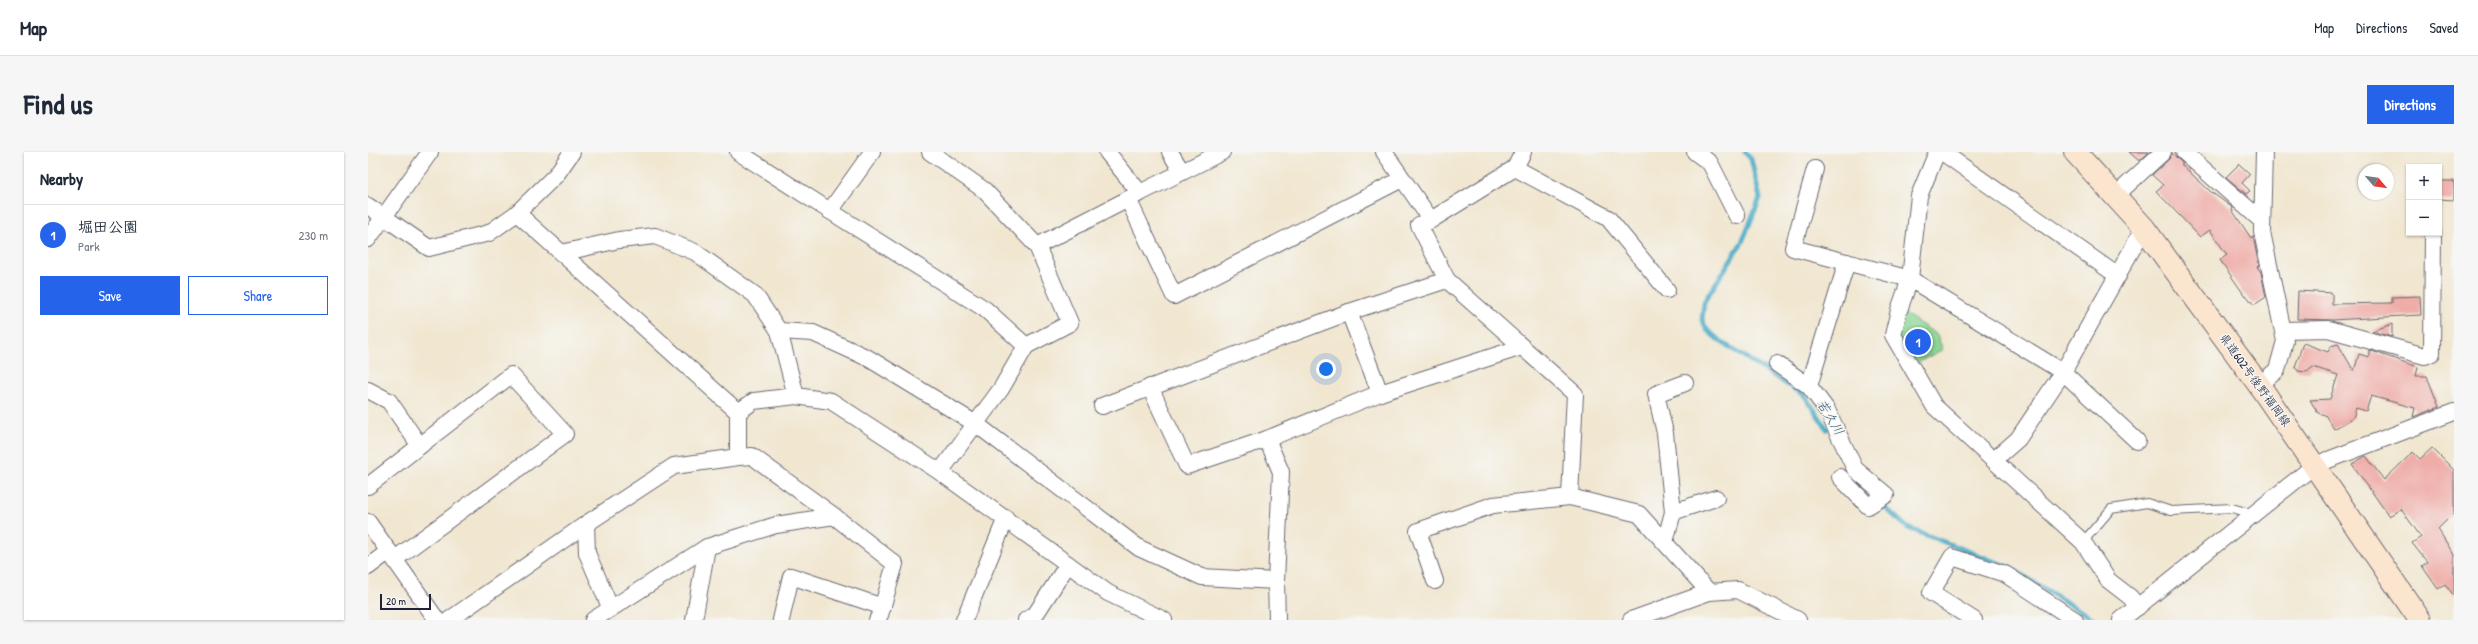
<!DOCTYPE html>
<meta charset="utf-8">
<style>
body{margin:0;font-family:"Patrick Hand","Klee One",sans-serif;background:#f6f6f7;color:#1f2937}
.controls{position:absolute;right:12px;top:12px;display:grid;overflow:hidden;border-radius:0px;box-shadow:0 1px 3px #0004}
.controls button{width:36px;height:36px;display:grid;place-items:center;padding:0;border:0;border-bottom:1px solid #e0e1e3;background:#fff;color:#1f2937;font:20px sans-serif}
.compass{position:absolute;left:1990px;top:12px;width:36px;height:36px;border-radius:50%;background:#fff;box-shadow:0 1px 3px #0004;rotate:119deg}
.scale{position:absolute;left:12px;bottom:10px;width:51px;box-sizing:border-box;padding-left:4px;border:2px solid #22223b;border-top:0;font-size:11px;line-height:14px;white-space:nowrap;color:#22223b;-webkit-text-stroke:3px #f6f6f2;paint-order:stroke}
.you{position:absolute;left:958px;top:217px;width:14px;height:14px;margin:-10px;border:3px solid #fff;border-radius:50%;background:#1a73e8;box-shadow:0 0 0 6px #1a73e833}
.badge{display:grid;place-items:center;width:26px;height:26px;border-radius:50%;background:#2563eb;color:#fff;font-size:13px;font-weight:700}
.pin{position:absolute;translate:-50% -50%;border:2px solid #fff;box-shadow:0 1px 4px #0006}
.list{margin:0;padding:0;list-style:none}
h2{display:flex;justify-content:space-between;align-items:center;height:52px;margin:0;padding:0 16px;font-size:17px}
h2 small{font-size:13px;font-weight:400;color:#747a83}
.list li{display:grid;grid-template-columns:26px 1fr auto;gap:12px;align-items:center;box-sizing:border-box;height:60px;padding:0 16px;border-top:1px solid #e0e1e3}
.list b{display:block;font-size:15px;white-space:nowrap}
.list p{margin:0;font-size:13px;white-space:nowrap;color:#747a83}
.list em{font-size:13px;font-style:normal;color:#747a83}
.actions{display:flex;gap:8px;padding:12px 16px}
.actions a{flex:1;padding:9px 0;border:1px solid #2563eb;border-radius:0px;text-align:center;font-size:14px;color:#2563eb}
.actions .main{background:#2563eb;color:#fff}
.map{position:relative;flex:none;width:2086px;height:468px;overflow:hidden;border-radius:0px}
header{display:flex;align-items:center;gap:24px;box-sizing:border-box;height:56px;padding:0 20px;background:#fff;border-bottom:1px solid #e0e1e3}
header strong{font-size:19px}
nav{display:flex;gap:22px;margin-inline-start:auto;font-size:14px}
.intro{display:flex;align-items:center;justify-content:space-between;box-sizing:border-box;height:96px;padding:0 24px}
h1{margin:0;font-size:28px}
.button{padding:10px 18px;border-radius:0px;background:#2563eb;color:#fff;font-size:14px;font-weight:700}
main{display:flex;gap:24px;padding:0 24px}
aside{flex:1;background:#fff;border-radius:0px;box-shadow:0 1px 3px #0004}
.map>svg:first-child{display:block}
.green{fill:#8cd795;stroke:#577c68}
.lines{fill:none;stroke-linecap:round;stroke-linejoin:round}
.stream{stroke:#48acc8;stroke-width:5}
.building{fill:#efada9}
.service-casing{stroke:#6a6770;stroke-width:10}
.minor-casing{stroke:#6a6770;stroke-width:18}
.secondary-casing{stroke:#6a6770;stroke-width:24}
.service{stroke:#fff;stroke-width:8}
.minor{stroke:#fff;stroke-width:16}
.secondary{stroke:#fbe5cf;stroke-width:22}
.labels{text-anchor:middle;stroke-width:3;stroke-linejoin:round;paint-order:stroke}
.street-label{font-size:12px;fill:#22223b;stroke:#f6f6f2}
.water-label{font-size:13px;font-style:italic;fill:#315973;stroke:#f6f6f2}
</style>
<header>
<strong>Map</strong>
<nav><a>Map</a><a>Directions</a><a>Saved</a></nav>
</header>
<div class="intro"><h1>Find us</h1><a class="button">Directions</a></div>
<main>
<aside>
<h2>Nearby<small></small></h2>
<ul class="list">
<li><span class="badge">1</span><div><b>堀田公園</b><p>Park</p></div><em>230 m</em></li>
</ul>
<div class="actions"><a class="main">Save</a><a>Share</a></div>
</aside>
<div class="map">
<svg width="2086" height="468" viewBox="0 0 2086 468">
<rect width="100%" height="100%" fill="#f6f6f2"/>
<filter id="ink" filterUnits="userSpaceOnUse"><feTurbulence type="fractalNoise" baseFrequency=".025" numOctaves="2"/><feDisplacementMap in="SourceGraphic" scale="8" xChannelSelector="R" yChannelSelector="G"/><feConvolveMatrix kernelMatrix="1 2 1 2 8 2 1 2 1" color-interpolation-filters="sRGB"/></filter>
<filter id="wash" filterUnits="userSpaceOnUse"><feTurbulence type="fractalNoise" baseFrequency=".012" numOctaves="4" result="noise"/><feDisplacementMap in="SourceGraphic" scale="16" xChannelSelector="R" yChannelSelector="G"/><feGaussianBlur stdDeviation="0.9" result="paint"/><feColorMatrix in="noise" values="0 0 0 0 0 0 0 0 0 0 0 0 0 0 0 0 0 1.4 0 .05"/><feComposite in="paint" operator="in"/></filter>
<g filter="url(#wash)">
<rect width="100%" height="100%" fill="#f1e7d1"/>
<polygon class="green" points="1531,158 1568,182 1575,197 1542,215 1525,183"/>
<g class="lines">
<g class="stream">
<polyline points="1377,0 1383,7 1392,46 1374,90 1336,150 1334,168 1339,178 1352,189 1437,244 1459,277"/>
<polyline points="1482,320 1486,328 1540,376 1641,415 1727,468"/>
</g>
</g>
<g id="blocks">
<g class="building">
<polygon points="1761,0 1781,0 1771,9"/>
<polygon points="1804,1 1815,12 1813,12 1843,40 1865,56 1864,58 1883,86 1885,84 1891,114 1889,115 1893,120 1898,145 1886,153 1878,143 1877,144 1852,108 1859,103 1842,78 1832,85 1788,39 1795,33 1784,23 1801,7"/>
<polygon points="1871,12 1882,22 1874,31 1882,39 1878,42 1858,25"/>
<polygon points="2072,29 2086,29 2086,48 2071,47"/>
<polygon points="1930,139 1964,141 1964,152 2024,151 2024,145 2052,144 2053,163 1964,168 1929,167"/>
<polygon points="2024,172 2024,185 2004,179"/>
<polygon points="1935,191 1960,200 1963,194 1970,192 1986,219 1991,202 2001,205 2001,198 2050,215 2048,224 2059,224 2071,255 2045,265 2047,256 2003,244 1998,259 1988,256 1985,266 1966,277 1957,263 1950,261 1942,248 1962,247 1970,223 1945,215 1939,220 1930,219 1927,215"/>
<polygon points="2064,296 2086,318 2086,361 2070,377 2086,403 2086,444 2077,432 2070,437 2054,414 2059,410 2044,391 2053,385 2033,357 2021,364 1984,312 1998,304 2016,328 2045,300 2052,307"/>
</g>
</g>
</g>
<g filter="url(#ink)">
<use href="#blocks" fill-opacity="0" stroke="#6a6770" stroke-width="1"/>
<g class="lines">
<g class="service-casing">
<polyline id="service" points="1715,390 1743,357 1779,351 1803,359 1864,356 1885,362"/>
</g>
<g class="minor-casing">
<g id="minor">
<polyline points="370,0 462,59"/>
<polyline points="562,0 616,38 669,94 772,41"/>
<polyline points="739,0 772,41 854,0"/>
<polyline points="802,0 814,20"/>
<polyline points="1016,0 1063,68 1147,16 1240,66 1299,138"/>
<polyline points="1327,0 1342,11 1369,64"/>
<polyline points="1569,0 1551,44 1542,127 1531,158 1525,183 1566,254 1715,390 1740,428 1762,445 1770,455"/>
<polyline points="1574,0 1750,124"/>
<polyline points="1816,0 1894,69"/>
<polyline points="1147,16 1155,0"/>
<polyline points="1447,17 1425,96 1542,127 1695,220 1769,289"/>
<polyline points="1747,44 1795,0"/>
<polyline points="760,47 806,144 1034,27"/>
<polyline points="0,54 61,96 121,81 149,61 370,260"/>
<polyline points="149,61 188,23 204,0"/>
<polyline points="1063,68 1051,73 1079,128 1207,242 1202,345 1271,362 1341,440"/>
<polyline points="0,87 62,0"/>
<polyline points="193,101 251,88 287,84 327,100 387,143 411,179 428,244"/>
<polyline points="981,160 1012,241"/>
<polyline points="1915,178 1960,177 2057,204 2064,201 2065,81"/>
<polyline points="411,179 445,181 500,206 608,272 771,396 834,425 908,429 909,468"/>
<polyline points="658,194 702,171 669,94"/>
<polyline points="1409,212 1441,234"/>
<polyline points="1891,233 1909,218 1917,189 1894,80 1896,0"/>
<polyline points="782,235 819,314 899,287 1012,241 1154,195"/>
<polyline points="0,238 21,249 52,294"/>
<polyline points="734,254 981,160 1079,128"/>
<polyline points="899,287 913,320 908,429"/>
<polyline points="370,305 384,304 466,364"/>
<polyline points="1626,308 1650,287 1695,220 1776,76"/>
<polyline points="572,320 740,441 796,468"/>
<polyline points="1472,325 1500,354 1518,343 1487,317 1459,258 1441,234 1479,110"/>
<polyline points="0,334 143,223 197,282 27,407"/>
<polyline points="1305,360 1297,281 1288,242 1317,231"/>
<polyline points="0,370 69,468"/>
<polyline points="218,372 219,401 242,455"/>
<polyline points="1297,390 1305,360 1348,346"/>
<polyline points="0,415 21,399"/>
<polyline points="1067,429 1050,379 1125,353 1202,345"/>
<polyline points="81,468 218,372 306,314 370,305 370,260 386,249 428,244 463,249 572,320 633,237 658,194 617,157 462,59 504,0"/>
<polyline points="225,468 339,395 408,373 466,364 527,412 512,463 509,468"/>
<polyline points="326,468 339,395"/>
<polyline points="413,468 423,424 515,455"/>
<polyline points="596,468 638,366"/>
<polyline points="658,468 667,463 700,412"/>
<polyline points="1263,468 1341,440 1370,438 1430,468"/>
<polyline points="1606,468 1563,441 1584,405 1637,422 1707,468"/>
<polyline points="1753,468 1947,313 2086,260"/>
</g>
</g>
<g class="secondary-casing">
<polyline id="secondary" points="1707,0 1776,76 1891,233 2052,468"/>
</g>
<use href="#service" class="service"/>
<use href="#minor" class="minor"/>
<use href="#secondary" class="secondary"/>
</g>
</g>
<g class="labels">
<g class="street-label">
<text transform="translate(1887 228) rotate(54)" y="4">県道602号後野福岡線</text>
</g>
<g class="water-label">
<text transform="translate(1463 265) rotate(58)" y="5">若久川</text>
</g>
</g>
</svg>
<div class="controls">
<button>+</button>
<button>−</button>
</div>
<svg class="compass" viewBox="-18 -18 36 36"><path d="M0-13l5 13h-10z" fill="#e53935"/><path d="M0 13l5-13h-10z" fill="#747a83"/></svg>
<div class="scale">20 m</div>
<div class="you"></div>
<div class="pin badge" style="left:1550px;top:190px">1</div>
</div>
</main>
